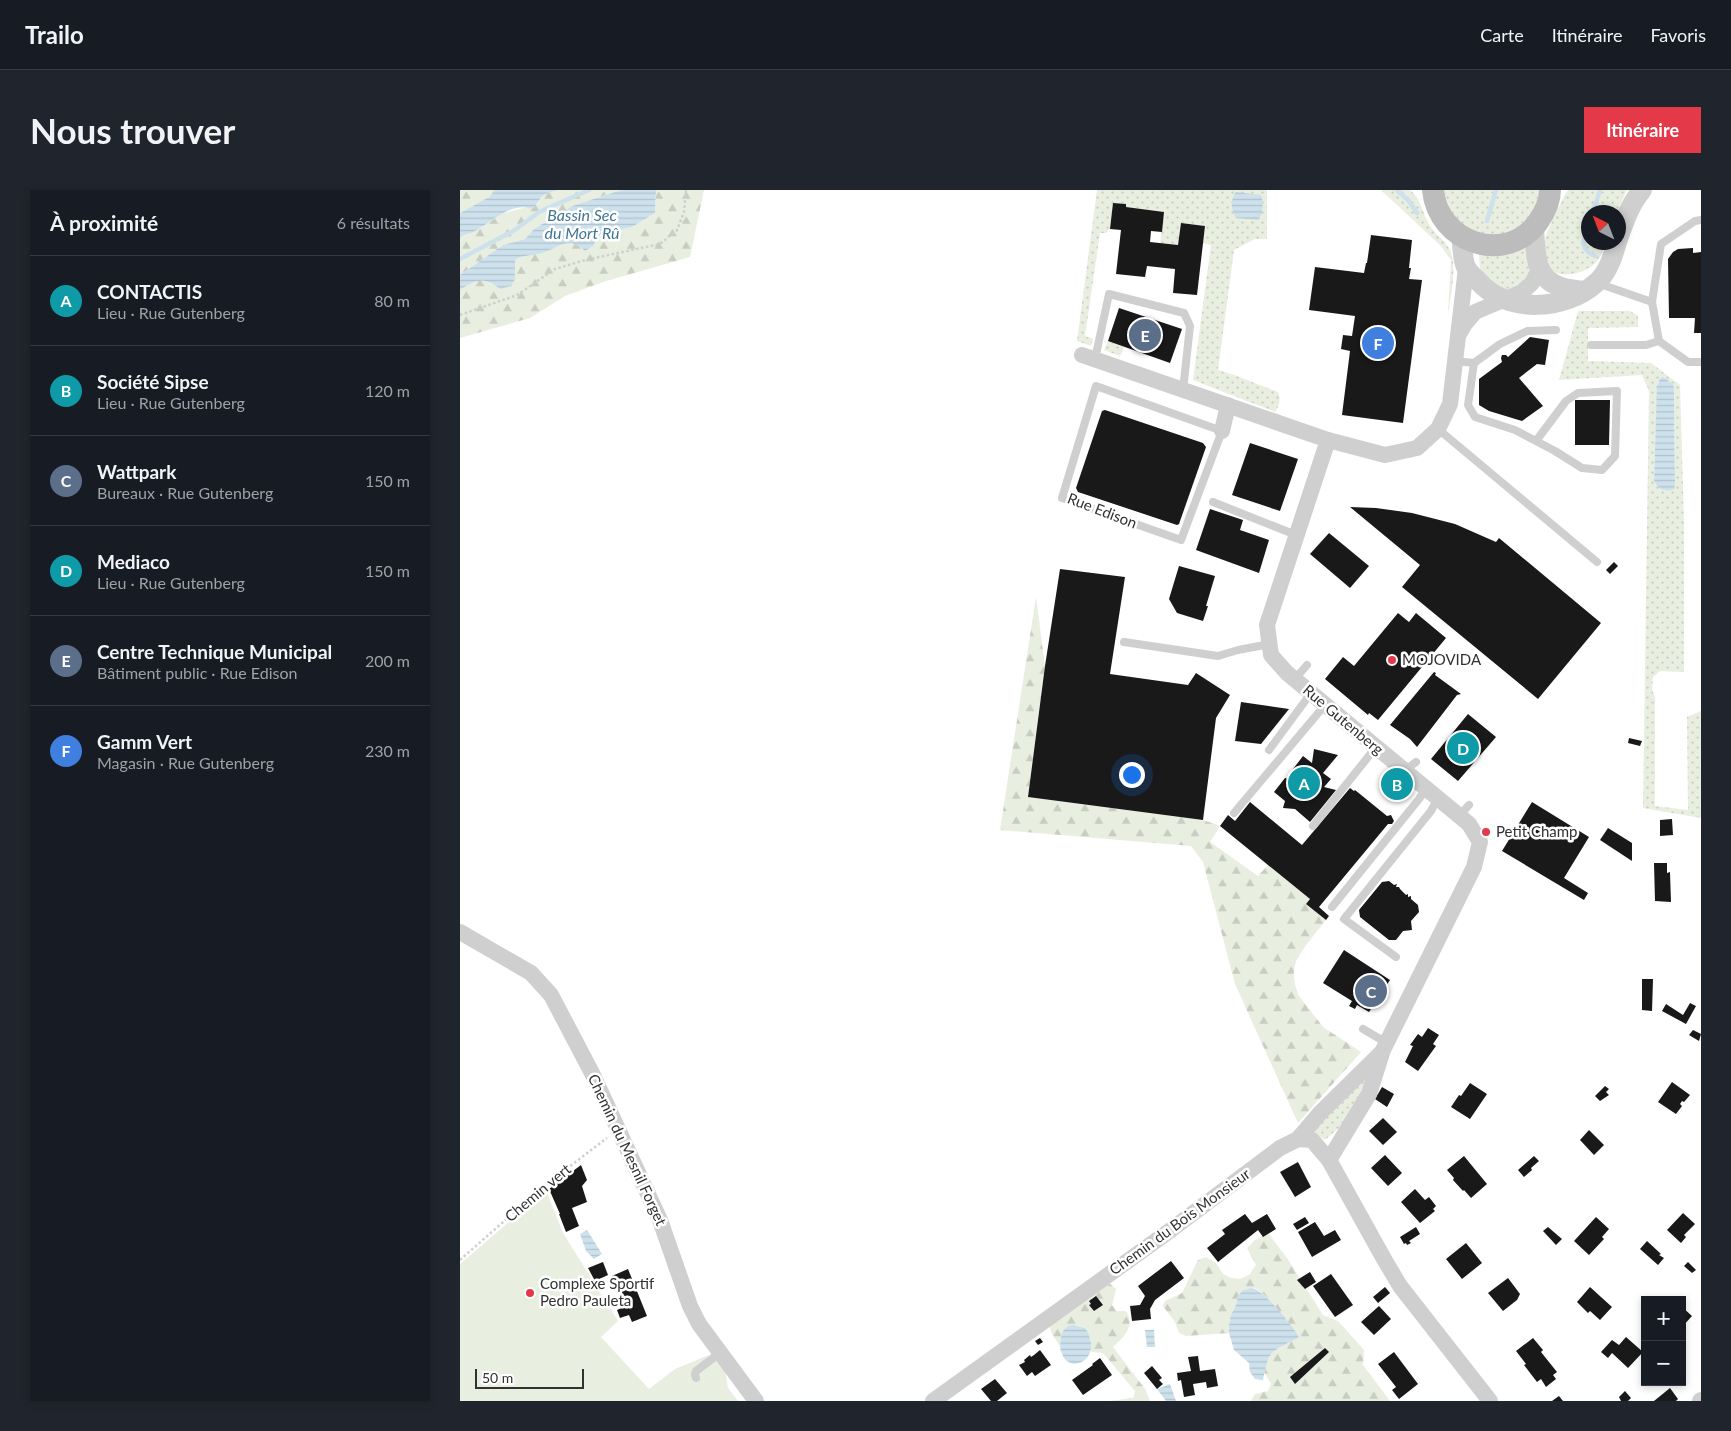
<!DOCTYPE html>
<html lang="fr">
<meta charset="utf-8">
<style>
body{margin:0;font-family:Lato,sans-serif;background:#20242c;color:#f1f3f6}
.controls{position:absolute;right:15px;bottom:15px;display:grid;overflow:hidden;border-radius:0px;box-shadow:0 2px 8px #0003}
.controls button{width:45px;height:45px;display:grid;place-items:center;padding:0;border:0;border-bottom:1px solid #363941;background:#171b24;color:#f1f3f6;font:25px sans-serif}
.compass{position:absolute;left:1121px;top:15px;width:45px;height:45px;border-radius:50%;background:#171b24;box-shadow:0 2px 8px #0003;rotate:318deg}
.scale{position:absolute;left:15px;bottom:12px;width:109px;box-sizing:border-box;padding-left:5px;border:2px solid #323232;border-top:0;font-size:14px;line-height:18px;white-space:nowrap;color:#323232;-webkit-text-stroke:4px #fff;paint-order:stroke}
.you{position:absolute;left:671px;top:584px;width:18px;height:18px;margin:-12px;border:4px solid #fff;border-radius:50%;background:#1a73e8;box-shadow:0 0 0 8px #1a73e833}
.badge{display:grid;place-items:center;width:32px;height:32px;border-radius:50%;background:#e33949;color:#fff;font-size:16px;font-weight:700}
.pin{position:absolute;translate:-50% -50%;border:2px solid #fff;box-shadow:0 1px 5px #0006}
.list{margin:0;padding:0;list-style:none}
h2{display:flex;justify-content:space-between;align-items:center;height:65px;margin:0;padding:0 20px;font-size:21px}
h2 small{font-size:16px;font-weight:400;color:#9ea1a6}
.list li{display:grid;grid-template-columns:32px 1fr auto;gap:15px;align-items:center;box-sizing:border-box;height:90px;padding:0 20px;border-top:1px solid #363941}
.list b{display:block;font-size:19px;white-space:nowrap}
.list p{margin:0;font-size:16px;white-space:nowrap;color:#9ea1a6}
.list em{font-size:16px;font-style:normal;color:#9ea1a6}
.map{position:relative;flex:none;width:1241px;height:1211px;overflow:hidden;border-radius:0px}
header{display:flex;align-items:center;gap:30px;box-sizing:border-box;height:70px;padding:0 25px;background:#171b24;border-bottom:1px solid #363941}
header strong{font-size:24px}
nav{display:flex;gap:28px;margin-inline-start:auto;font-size:18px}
.intro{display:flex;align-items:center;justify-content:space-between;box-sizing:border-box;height:120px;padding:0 30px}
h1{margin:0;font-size:35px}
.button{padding:12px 22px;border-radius:0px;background:#e33949;color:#fff;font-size:18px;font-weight:700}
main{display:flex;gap:30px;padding:0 30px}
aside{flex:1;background:#171b24;border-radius:0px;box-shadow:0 2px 8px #0003}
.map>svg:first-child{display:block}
.grass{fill:url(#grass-dots);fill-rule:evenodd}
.forest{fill:url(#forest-firs)}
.pitch{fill:#e8eee0}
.water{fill:url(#water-rules)}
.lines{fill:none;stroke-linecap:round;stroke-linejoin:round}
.stream{stroke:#cde1ed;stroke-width:4.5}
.building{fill:#191919}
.path{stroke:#cfcfcf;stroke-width:2.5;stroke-dasharray:2.5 2.5;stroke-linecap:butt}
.service{stroke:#cfcfcf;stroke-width:8}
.minor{stroke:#cfcfcf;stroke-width:16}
.tertiary{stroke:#cfcfcf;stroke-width:20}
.secondary{stroke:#bcbcbc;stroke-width:22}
.poi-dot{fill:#e33949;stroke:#fff;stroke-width:2}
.labels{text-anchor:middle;stroke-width:5;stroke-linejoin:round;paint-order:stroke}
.street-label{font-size:15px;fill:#323232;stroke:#fff}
.poi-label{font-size:15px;fill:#323232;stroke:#fff;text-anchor:start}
.water-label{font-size:16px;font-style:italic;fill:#3f7594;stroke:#fff}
</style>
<header>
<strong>Trailo</strong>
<nav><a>Carte</a><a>Itinéraire</a><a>Favoris</a></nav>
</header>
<div class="intro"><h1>Nous trouver</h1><a class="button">Itinéraire</a></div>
<main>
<aside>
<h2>À proximité<small>6 résultats</small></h2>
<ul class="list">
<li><span class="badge" style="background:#0f9aa8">A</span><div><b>CONTACTIS</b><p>Lieu · Rue Gutenberg</p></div><em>80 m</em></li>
<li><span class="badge" style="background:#0f9aa8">B</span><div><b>Société Sipse</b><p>Lieu · Rue Gutenberg</p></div><em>120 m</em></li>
<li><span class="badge" style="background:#5c6f8a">C</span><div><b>Wattpark</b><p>Bureaux · Rue Gutenberg</p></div><em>150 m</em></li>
<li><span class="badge" style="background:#0f9aa8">D</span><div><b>Mediaco</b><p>Lieu · Rue Gutenberg</p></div><em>150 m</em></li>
<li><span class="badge" style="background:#5c6f8a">E</span><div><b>Centre Technique Municipal</b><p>Bâtiment public · Rue Edison</p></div><em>200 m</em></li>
<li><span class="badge" style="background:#3f7fe0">F</span><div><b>Gamm Vert</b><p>Magasin · Rue Gutenberg</p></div><em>230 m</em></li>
</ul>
</aside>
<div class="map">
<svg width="1241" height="1211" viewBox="0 0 1241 1211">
<defs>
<pattern id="grass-dots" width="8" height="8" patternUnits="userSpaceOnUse" patternTransform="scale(1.25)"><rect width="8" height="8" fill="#e8eee0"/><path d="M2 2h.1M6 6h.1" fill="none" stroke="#c7cdc1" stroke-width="1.8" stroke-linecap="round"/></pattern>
<pattern id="forest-firs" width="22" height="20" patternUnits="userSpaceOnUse" patternTransform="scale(1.25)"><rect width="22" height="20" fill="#e8eee0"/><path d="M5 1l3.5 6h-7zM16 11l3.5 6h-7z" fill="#c7cdc1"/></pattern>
<pattern id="water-rules" width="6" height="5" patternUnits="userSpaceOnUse" patternTransform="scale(1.25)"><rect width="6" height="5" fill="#cde1ed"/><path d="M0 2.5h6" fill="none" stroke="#b0c2cc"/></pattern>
</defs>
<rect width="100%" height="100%" fill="#fff"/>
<g class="grass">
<path d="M637 0H807V49H795L774 60 758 180 777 186 818 202C821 210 820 214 815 222L733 190 751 55 743 53 745 36 721 33 718 55 700 54 704 22 666 17V14L653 13 650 39 646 43H640L625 146 633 149 631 156 617 151Z"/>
<path d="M921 0H950C961 9 962 22 969 34 974 43 983 49 989 58 998 74 991 105 988 123L991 70 981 56Z"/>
<polygon points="983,0 1080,0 1079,5 1072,24 1057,38 1038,45 1018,44 993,27"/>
<path d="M1108 0H1167L1157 22H1128V52L1146 53C1143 60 1141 68 1135 73 1126 83 1103 89 1091 80 1086 75 1084 60 1084 54 1085 44 1102 9 1108 0Z"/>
<path d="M1068 56C1073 84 1069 99 1038 100L1020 81 1019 64 1029 65Z"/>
<path d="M1118 121H1170L1178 126V137L1128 138V171L1191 173 1220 195 1224 333V482L1200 481 1193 487 1192 499 1195 508V616L1228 620 1227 527 1241 521V628L1183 618 1189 201 1182 185 1099 190ZM1209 191 1213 194 1214 198 1215 295 1210 300C1199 300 1195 295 1194 283L1198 192Z"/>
<polygon points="648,151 664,157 660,166 644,160"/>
<polygon points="911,884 885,933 865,950 853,942 862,929"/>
</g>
<g class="forest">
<polygon points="0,0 34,0 32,6 0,23"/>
<path d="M98 0H161L112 16 74 39 65 49 43 55 0 85V47L18 40 41 24 78 14C81 4 88 2 98 0Z"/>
<path d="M196 0H244L230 67 143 92 105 106 70 128 0 148V100C17 89 24 87 40 99L55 89V70L66 65 81 63 107 53 133 56 140 44 172 37 195 23Z"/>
<path d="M576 407 585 476 568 607 743 630 760 636 750 652 798 686 808 675 850 709 846 714 866 730C858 740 837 765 835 775 832 785 835 797 839 806L863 837 901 862 838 933 775 794 743 672 731 656 540 640Z"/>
<path d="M808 1043 827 1068 863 1125 878 1131 904 1160 903 1175 930 1211H791L795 1204 808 1201 811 1194 804 1182C808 1168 813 1156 829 1153 821 1132 815 1110 795 1098L783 1100 778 1106 776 1115 771 1125 769 1143 726 1146 719 1143 715 1132 703 1116 705 1111 722 1103 738 1070 746 1067 756 1073 763 1084 771 1088 780 1089 789 1085 796 1075 787 1058 795 1050Z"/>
<path d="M649 1093 656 1099 652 1115 656 1121H666C676 1136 663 1148 653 1157L685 1199 690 1211H649L673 1208 675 1201 643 1163 631 1162V1149L625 1138 614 1135 602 1142 600 1156 592 1144 589 1134Z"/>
</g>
<polygon class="pitch" points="86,1000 103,1043 158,1131 141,1147 189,1199 215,1179 254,1163 265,1179 268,1198 278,1211 0,1211 0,1074"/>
<g class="water">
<path d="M34 0H98C78 5 84 6 73 19 53 12 35 29 19 39 13 43 6 44 0 47V23L31 6Z"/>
<path d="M161 0H196L195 23 172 37 140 44 133 56 125 61C109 45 99 58 82 63 70 66 66 64 55 70V89L51 96 40 99C24 87 17 89 0 100V85L43 55 65 49 74 39 112 16Z"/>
<path d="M776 2 801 5C804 11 803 26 798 30L776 28C771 21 770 9 776 2Z"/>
<path d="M1203 187 1213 194 1214 198 1215 295 1214 299C1205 303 1198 299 1194 290L1197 196 1200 189Z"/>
<polygon points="127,1040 142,1064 134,1069 126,1061 120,1044"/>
<path d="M792 1098C804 1100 833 1136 839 1147 813 1162 809 1157 803 1190L795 1189 790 1182 789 1173 774 1160 769 1143V1135L771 1125 776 1115 778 1106 783 1100Z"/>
<path d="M614 1135 625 1138C646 1168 608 1188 601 1161 599 1155 601 1148 602 1142L608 1136Z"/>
<polygon points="685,1140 694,1140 695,1157 687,1157"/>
<polygon points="710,1194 716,1211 706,1211 697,1199"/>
</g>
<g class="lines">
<g class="stream">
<polyline points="937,0 949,11 957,23"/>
<polyline points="1133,22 1140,0"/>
<polyline points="1027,31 1036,0"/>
<path d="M1128 35C1124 49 1118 59 1135 66"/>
<polyline points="0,69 55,40 79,22 129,0"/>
</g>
</g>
<g class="building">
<polygon points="653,13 666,14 666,17 704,22 702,42 691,41 690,52 718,55 721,33 745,36 737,105 713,103 715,79 687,76 685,87 656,84 661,40 650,39"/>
<polygon points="911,45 952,50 949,78 951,78 949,89 962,90 943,233 882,225 890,161 881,159 883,145 892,146 895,126 849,120 855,77 904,83 906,73 907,73"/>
<polygon points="1233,58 1233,63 1241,62 1241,143 1234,143 1235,128 1209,128 1208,69 1213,62 1218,59"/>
<polygon points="659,118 722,139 710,173 648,151"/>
<polygon points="1070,147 1089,150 1085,175 1077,174 1059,188 1083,216 1062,231 1029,221 1019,215 1019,189 1042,172 1041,168 1042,165 1046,165 1048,167"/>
<polygon points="1115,210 1150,210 1149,255 1115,255"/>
<polygon points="645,220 743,253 746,257 719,334 717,335 618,302 616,298 642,221"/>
<polygon points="790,253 838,269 820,321 772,305"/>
<polygon points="890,317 916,318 952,323 995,334 1036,352 1039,348 1141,433 1078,509 942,397 960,375"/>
<polygon points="750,319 783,330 780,340 809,350 799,383 736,360"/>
<polygon points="869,343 909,376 890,398 850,364"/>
<polygon points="1154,372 1158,376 1150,384 1146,380"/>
<polygon points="719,376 755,386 746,416 748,416 743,431 717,423 709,409"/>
<polygon points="600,379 665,387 650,484 728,495 736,483 770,505 756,528 743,630 568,607 585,476"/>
<polygon points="938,423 949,432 956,423 986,448 918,530 909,523 908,525 865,489 883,467 894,476"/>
<polygon points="974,482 976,483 975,485 1001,504 997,505 957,557 950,549 930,535"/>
<polygon points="781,512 829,519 801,554 775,551"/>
<polygon points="1008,524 1036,547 998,591 971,569"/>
<polygon points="1169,548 1182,551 1180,556 1168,553"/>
<polygon points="854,559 878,565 863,583 871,589 864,597 876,600 850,632 835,619 823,618 825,611 814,602 825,588 829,589 830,583 843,566 852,573"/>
<polygon points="936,590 942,594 939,598 933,593"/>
<polygon points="890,598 894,601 895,600 927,626 931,625 934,631 932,634 928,634 859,717 869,726 866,730 846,714 850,709 760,636 768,625 775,631 790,612 842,655"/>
<polygon points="1072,612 1129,647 1104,688 1128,703 1124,710 1042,661"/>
<polygon points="1212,629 1213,645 1200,646 1200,630"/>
<polygon points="1027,637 1029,644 1025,646 1023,639"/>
<polygon points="1148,638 1172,653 1172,671 1140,650"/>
<polygon points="1194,673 1207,673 1207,683 1210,682 1211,712 1195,711"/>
<polygon points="929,691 934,695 937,694 936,697 939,697 940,699 946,705 948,704 948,707 951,706 951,709 958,715 959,722 951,731 952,740 943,741 936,750 929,750 900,727 899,720 922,692"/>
<polygon points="884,760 930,790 909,822 897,815 895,819 889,816 892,811 863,793"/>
<polygon points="1182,789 1193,789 1192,821 1182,820"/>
<polygon points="1230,813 1236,816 1226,834 1202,821 1206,814 1223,825"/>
<polygon points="968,838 979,845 973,854 976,856 958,881 945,872 953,856 950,855 958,844 962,847"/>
<polygon points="1233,840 1241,844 1239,851 1229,845"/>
<polygon points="1212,892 1230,905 1224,912 1222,911 1220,914 1222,916 1216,924 1198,912"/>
<polygon points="1010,893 1027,904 1010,929 991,917 999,905 1001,906"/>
<polygon points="1145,896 1149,899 1146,902 1149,905 1140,911 1135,906"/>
<polygon points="922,897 934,904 927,917 915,909"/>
<polygon points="923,928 937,942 923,955 909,941"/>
<polygon points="1129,940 1144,955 1134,965 1120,950"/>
<polygon points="925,965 942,983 928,996 911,978"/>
<polygon points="1004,966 1027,994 1011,1008 1004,1000 1003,1001 993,990 994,988 987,980"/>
<polygon points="1074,966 1079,971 1071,978 1072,980 1064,987 1058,980"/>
<polygon points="838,972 851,997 835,1007 820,982"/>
<polygon points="121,975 127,990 122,996 127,1012 112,1018 119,1036 106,1042 99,1024 100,1024 89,999"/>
<polygon points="955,999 965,1010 969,1007 976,1016 973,1019 975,1021 960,1033 941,1012"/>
<polygon points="1223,1023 1235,1034 1224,1045 1226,1047 1221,1053 1207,1040"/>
<polygon points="785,1024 792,1033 807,1024 816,1039 803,1047 798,1040 758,1072 747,1058 765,1044 762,1040"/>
<polygon points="845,1027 849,1033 837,1040 833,1034"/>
<polygon points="1136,1027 1149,1039 1142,1047 1144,1049 1129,1065 1114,1051"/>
<polygon points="855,1032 864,1046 875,1040 881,1050 852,1067 838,1042"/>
<polygon points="956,1037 960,1044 949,1051 951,1053 947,1055 946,1053 944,1054 940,1047"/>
<polygon points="1088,1037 1102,1049 1096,1055 1083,1041"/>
<polygon points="1187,1051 1201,1064 1199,1065 1204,1068 1198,1075 1180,1059"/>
<polygon points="1006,1053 1022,1073 1002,1089 986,1069"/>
<polygon points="711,1071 724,1088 695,1110 690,1119 691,1129 672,1131 670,1116 680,1115 685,1106 678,1096"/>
<polygon points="143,1072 148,1085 135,1091 128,1078"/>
<polygon points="1228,1072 1236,1080 1232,1083 1224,1076"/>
<polygon points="168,1079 187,1126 172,1132 169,1125 160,1128 157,1120 166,1116 165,1113 162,1113 152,1086"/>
<polygon points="850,1082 856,1092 845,1099 837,1090"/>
<polygon points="871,1084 893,1115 875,1127 853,1096"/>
<polygon points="1048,1088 1060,1104 1057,1110 1043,1121 1028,1103"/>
<polygon points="925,1097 930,1103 918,1113 913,1107"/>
<polygon points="1130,1097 1152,1117 1140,1130 1130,1121 1128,1123 1117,1112"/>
<polygon points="636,1106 643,1115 634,1121 629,1115 631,1114 629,1111"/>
<polygon points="919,1116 931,1129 914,1145 901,1132"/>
<polygon points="1222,1117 1232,1126 1222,1137"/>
<polygon points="1166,1147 1183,1162 1168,1178 1152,1163 1148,1168 1141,1162 1152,1150 1159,1155"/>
<polygon points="580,1148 583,1152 578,1155 575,1151"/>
<polygon points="1073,1148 1083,1160 1081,1162 1097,1182 1093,1185 1096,1189 1086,1197 1081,1189 1077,1192 1064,1175 1066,1174 1056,1161"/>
<polygon points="865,1158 869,1162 835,1194 830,1187"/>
<polygon points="580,1160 591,1175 575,1186 572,1182 567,1186 559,1175 565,1172 564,1170 570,1165 571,1167 574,1165"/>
<polygon points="934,1162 958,1194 939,1209 932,1200 936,1197 918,1174"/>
<polygon points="738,1166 740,1181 755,1179 758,1196 747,1198 746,1192 733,1194 735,1205 724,1207 721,1190 718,1191 717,1183 731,1181 728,1167"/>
<polygon points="640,1168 652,1185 623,1205 612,1190 633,1175 632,1174"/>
<polygon points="692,1176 702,1188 699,1190 703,1194 697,1199 684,1183"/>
<polygon points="535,1189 547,1203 537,1211 531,1211 521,1199"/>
<polygon points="1210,1198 1218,1209 1216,1211 1194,1211"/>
<polygon points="1165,1201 1171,1208 1168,1211 1161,1211 1159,1207"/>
<polygon points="1099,1206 1103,1211 1092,1211"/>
</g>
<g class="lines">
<g class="path">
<polyline points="0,125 57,105 95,79 125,70 200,54 217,40 224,22 226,0"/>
<polyline points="0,1070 84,996 147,948"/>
</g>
<g class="service">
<polyline points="1241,30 1235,31 1201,54 1192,112 1199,151 1228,172 1241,172"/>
<polyline points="1137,93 1192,112"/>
<polyline points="1131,155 1186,155 1199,151"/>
<polyline points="635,169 649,104 724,123 730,136 723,200"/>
<polyline points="995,171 1014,173 1008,215 1015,227 1055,240 1095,261 1122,278 1142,280 1155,266 1157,201 1118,203 1106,211 1076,251"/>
<polyline points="1014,173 1040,154 1067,141 1096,140"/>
<polygon points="636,196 762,241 721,350 602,308"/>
<polyline points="978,239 1137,372"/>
<polyline points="753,312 836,345"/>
<polyline points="664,452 758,466 778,460 810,454"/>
<polyline points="834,490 847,475"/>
<polyline points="809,560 851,503"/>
<polyline points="944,581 956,572"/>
<polyline points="774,623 865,515"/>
<polyline points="999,626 1009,615"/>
<polyline points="853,636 916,557"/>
<polyline points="872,717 959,609 966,598"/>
<polyline points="936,767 884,729 971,621 978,608"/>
<polyline points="903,839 927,853"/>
<polyline points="236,1188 235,1185 236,1181 260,1163"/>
</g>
<g class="minor">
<polyline points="999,144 1005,134 1015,122 1062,102 1072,93 1079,79"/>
<polyline points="622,165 868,250 925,265 957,258 978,239 990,214 1006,78"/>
<polyline points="762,241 768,215"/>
<polyline points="0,742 71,783 91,805 133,885 200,1030 230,1116 239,1134 296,1211"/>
<polyline points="838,949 860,923 922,862 1014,677 1020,652 1009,634 827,483 811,465 807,435 868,250"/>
<polyline points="869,970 909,904 922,863"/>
<polyline points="473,1211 708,1042 820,958 838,949 852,950 869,970 924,1069 940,1096 1030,1211"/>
<polyline points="1240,1211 1241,1210"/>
</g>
<g class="tertiary">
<path d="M1074 38C1076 62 1073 88 1101 97 1108 99 1116 100 1124 101"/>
<path d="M1001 47C1003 56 1002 69 1006 77 1008 82 1014 87 1018 91 1047 124 1105 121 1136 93 1148 83 1153 66 1157 52"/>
<path d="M1158 49C1164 32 1170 14 1182 0"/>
</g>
<path class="secondary" d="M973 0C978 53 1046 76 1078 32 1085 22 1090 12 1090 0"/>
</g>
<g class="poi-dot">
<circle cx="932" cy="470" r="5"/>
<circle cx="1026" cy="642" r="5"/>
<circle cx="70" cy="1103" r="5"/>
</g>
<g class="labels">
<g class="street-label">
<text transform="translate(642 321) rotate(21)" y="5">Rue Edison</text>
<text transform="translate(883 530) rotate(40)" y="5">Rue Gutenberg</text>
<text transform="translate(167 960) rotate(65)" y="5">Chemin du Mesnil Forget</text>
<text transform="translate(78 1003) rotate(-40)" y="5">Chemin vert</text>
<text transform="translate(720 1032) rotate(-36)" y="5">Chemin du Bois Monsieur</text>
</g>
<g class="poi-label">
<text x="942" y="475">MOJOVIDA</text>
<text x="1036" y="647">Petit Champ</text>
<text x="80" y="1099">Complexe Sportif<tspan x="80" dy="17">Pedro Pauleta</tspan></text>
</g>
<g class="water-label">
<text x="122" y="31">Bassin Sec<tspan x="122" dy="18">du Mort Rû</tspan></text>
</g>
</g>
</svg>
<div class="controls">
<button>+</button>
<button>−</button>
</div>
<svg class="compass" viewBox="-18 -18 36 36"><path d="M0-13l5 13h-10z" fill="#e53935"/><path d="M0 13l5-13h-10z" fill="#9ea1a6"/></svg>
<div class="scale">50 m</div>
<div class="you"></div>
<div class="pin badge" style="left:844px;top:593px;background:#0f9aa8">A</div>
<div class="pin badge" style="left:937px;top:594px;background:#0f9aa8">B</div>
<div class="pin badge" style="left:911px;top:801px;background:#5c6f8a">C</div>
<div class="pin badge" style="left:1003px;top:558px;background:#0f9aa8">D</div>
<div class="pin badge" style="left:685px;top:145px;background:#5c6f8a">E</div>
<div class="pin badge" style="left:918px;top:153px;background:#3f7fe0">F</div>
</div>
</main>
